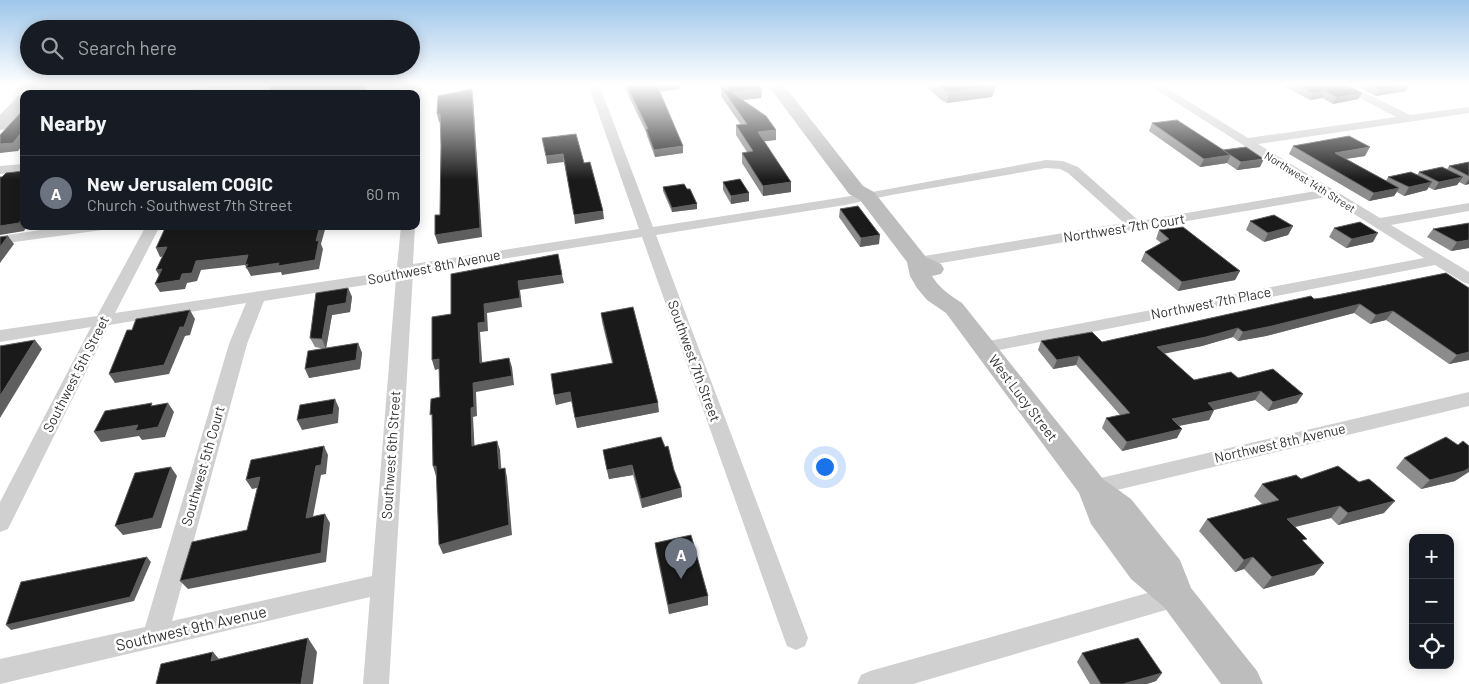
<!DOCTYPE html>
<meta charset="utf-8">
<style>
body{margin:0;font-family:Barlow,sans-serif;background:#242831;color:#f1f3f6}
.controls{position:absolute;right:15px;bottom:15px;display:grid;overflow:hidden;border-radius:10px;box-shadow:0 2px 12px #0003}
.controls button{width:45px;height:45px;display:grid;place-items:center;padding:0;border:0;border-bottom:1px solid #363941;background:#171b24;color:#f1f3f6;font:25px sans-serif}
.you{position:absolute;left:824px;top:466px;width:18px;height:18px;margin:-12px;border:4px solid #fff;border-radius:50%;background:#1a73e8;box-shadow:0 0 0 8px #1a73e833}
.badge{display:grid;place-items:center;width:32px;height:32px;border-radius:50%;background:#e63946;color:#fff;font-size:16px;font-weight:700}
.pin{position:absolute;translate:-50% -41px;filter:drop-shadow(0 1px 2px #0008)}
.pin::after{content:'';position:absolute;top:26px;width:18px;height:15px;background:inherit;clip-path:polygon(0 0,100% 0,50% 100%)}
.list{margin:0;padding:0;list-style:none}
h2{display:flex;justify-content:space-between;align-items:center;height:65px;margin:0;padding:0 20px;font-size:21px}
h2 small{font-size:16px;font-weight:400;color:#9ea1a6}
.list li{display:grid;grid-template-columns:32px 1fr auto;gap:15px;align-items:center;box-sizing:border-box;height:75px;padding:0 20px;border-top:1px solid #363941}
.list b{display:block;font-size:19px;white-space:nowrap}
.list p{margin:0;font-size:16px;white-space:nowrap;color:#9ea1a6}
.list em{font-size:16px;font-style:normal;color:#9ea1a6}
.icon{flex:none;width:28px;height:28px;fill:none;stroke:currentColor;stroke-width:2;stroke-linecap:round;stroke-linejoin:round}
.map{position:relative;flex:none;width:1469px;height:684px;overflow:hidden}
.search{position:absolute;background:#171b24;box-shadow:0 2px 12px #0003;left:20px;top:20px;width:400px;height:55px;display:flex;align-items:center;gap:12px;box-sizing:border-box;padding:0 18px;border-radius:28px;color:#9ea1a6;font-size:19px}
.panel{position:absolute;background:#171b24;box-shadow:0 2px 12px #0003;left:20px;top:90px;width:400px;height:140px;border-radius:10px}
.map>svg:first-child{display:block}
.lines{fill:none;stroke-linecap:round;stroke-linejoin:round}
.street{fill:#d0d0d0;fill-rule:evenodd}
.secondary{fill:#bdbdbd;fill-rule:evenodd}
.wall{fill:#8c8c8c}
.shaded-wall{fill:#5f5f5f}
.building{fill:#1a1a1a;stroke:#5f5f5f}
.labels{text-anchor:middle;stroke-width:5;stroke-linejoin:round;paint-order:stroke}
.far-street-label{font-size:11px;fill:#333;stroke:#fff}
.street-label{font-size:14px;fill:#333;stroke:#fff}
.near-street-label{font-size:16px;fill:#333;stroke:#fff}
</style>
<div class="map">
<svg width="1469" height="684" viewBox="0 0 1469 684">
<rect width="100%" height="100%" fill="#fff"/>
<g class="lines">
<g class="street">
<polygon points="411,84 422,84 420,105 416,106 416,94 411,94"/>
<path d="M588 84H599L653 227 845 197 1046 160 1063 161 1078 167 1139 221 1316 191 1147 84H1160L1248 138 1396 117 1333 84H1347L1410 115 1469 107V113L1258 144 1380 218 1469 203V211L1391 225 1469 272V284L1463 282 1435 265 984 353 978 351 975 347 978 343 1424 258 1327 197 918 267 913 265 910 262 913 259 918 257 1124 223 1068 173 1060 169 1046 168 891 195 845 205 656 235 808 638 805 646 796 650 787 646 784 638 642 237 413 273 389 684H363L370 597 0 684V659L145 627 229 344 246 303 109 325 8 529 0 532V502L91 327 0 342V330L97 316 146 226H160L115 313 381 273 397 267 401 226H415L413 264 639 229ZM396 278 372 576 172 621 247 344 264 301 384 282Z"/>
<polygon points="24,164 24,172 0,174 0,166"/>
<polygon points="68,226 109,226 102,230 0,244 0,236"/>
<polygon points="1469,392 1469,406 1092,496 1085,494 1081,488 1085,482 1092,480"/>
<polygon points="1176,585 1184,588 1188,596 1184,604 1176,607 913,684 857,684 861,675 870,671"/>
</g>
<g class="secondary">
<polygon points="241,84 294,84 292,87 286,89 240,94 186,94 188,91 194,89"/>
<path d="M767 84H783L863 186 874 192 926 257 941 264 944 269 941 274 932 276C939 288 951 296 962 303L1103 479 1131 499 1180 560 1191 588 1257 671 1263 684H1221L1164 607 1131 579 1091 524 1079 493 946 313 927 300 917 288 910 276 907 262 860 200 849 194Z"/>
<polygon points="24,94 24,109 6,129 0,130 0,115 18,96"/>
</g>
</g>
<g class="wall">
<polygon points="623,84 679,84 680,89 659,91 683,146 683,153 655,157 647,136 646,132"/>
<polygon points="719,84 758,84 762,89 761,98 743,100 776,130 776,140 764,141 791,182 791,192 763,196 742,163 742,153 747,152 736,135 736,125 741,125 721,96 721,87"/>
<polygon points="924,84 996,84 992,97 947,103 941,100"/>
<polygon points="1280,84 1345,84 1362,93 1358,99 1333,104 1322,98 1310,100"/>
<polygon points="1352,84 1408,84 1410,85 1406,91 1376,96"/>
<polygon points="1152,123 1223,150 1260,167 1237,170 1227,163 1200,167 1149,131"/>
<polygon points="1293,146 1365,156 1346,159 1386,181 1388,177 1417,175 1419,172 1447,169 1449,166 1469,162 1469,184 1465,185 1459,182 1457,185 1434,190 1428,187 1427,190 1404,196 1397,192 1394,196 1369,201 1289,154"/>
<polygon points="723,182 749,193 749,201 731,204 723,190"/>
<polygon points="663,187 697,209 672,212 663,191"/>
<polygon points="840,209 879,244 860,247 839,217"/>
<polygon points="1250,221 1293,226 1288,235 1264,242 1246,230"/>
<polygon points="1334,228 1373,242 1346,248 1329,237"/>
<polygon points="1433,229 1469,248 1451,251 1427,237"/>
<polygon points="1159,230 1240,271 1235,280 1178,291 1141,261 1145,252 1161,243 1156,239"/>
<polygon points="1446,273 1469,360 1449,364 1386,320 1370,324 1354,313 1266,336 1238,341 1233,337 1202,346 1164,353 1194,380 1238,378 1297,403 1268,411 1255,400 1214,410 1209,420 1179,426 1177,438 1122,451 1102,428 1106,418 1120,415 1076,365 1053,369 1038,350 1041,341 1102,342 1314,299 1322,298"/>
<polygon points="348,288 352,297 350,312 332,315 326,348 358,343 362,353 360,369 309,378 326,349 315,347 310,338"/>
<polygon points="601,313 659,412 577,428 572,401 556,405 554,395 612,363 602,322"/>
<polygon points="603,450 674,470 681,488 682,497 642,508 633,475 609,479"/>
<polygon points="1404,458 1455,481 1421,489 1396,468"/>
<polygon points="1301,479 1384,513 1338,525 1331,518 1295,527 1304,542 1324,563 1314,575 1263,589 1244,569 1235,572 1199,531 1207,519 1263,505 1254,496 1262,484"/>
<polygon points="655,543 708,596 708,605 669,614 656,552"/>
<polygon points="1082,653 1162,673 1156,681 1147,684 1090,684 1077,662"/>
</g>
<g class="shaded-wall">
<polygon points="364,84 367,84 366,94 359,94 360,88"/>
<polygon points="663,84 679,84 680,89 657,92 657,85"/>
<polygon points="991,84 996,84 992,97 947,103 949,92"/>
<polygon points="1410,85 1406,91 1376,96 1380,90"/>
<polygon points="472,89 473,97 482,237 438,244 435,235"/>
<polygon points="762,89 761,98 731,101 731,92"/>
<polygon points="1325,91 1322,98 1310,100 1313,93"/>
<polygon points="1362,93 1358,99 1333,104 1337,97"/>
<polygon points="437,114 440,114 442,122 439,122"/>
<polygon points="24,129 24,143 18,151 0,153 0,144"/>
<polygon points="776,130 776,140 758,142 758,132"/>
<polygon points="683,146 683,153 655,157 654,150"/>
<polygon points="1370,147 1365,156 1331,161 1335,153"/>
<polygon points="563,154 564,162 547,164 546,156"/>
<polygon points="1231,155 1227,163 1200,167 1204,159"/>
<polygon points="1264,159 1260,167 1237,170 1241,162"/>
<polygon points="1463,177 1457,185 1434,190 1439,182"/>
<polygon points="1469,179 1469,184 1465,185"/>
<polygon points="791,182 791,192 763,196 763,186"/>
<polygon points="1432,182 1427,190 1404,196 1409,187"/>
<polygon points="1399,188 1394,196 1369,201 1374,193"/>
<polygon points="749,193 749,201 731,204 731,196"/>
<polygon points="697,204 697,209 672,212 672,208"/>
<polygon points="603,211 604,219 575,224 574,215"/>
<polygon points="22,218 24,218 24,226 27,226 24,231 0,235 0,226"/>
<polygon points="320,226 326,226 321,244 323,249 319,269 282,275 281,272 251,276 245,265 201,270 197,281 187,283 185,289 160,292 155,284 182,274 196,261 316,241"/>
<polygon points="1293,226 1288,235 1264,242 1268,233"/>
<polygon points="1378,233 1373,242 1346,248 1352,239"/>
<polygon points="880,235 879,244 860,247 861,238"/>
<polygon points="8,236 14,244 0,263 0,247"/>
<polygon points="1469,240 1469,248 1451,251 1457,242"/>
<polygon points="167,247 171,255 160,257 156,248"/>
<polygon points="162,269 161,279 156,270"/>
<polygon points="1240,271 1235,280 1178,291 1182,282"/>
<polygon points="562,275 564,283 520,290 522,307 487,313 488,331 480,332 483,373 480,363 478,323 484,304 518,281"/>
<polygon points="348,288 352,297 350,312 332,315 326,349 322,339 328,306"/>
<polygon points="1360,304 1354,313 1266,336 1238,341 1243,332"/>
<polygon points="190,310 195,319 190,335 185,336 169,374 115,383 109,374 180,327"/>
<polygon points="1393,311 1386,320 1370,324 1376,315"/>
<polygon points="1238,328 1233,337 1202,346 1153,356 1157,347"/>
<polygon points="35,340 42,349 0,418 0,396"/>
<polygon points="358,343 362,353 360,369 309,378 305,369"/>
<polygon points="1469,352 1469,360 1449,364 1457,355"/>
<polygon points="1079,356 1076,365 1053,369 1057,360"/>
<polygon points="509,358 512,367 514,385 476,392 477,416 473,417 475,455 472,446 471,408 473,383"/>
<polygon points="439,359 442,368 435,370 432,360"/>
<polygon points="1261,391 1255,400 1209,411 1214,410 1209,420 1167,428 1172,419 1208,403"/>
<polygon points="570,392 572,401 556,405 554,395"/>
<polygon points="1303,394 1297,403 1268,411 1273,402"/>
<polygon points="335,399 339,408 338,423 302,430 297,420"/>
<polygon points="168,403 174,412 165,437 142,440 139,436 101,442 94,432"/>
<polygon points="658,403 659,412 577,428 575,418"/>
<polygon points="1182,429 1177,438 1122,451 1127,442"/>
<polygon points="497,441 500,450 502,479 499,469"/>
<polygon points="324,446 328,455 326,474 321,475 311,527 306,518 316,466"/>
<polygon points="632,465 633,475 609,479 607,470"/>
<polygon points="433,466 436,466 436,476"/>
<polygon points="171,467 177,476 161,528 123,535 115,526"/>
<polygon points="505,468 507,477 512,535 443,554 439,545"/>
<polygon points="1469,468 1469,472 1455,481 1421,489 1430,480"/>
<polygon points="260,477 266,486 252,489 246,480"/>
<polygon points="681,488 682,497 642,508 641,499"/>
<polygon points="1395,501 1384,513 1338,525 1348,513"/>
<polygon points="1340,506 1331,518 1278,531 1287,519"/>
<polygon points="325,514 330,523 326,562 188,589 180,581"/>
<polygon points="147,557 151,562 134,601 11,630 6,625"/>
<polygon points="1253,557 1244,569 1235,572 1244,560"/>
<polygon points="1324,563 1314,575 1263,589 1272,577"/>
<polygon points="708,596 708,605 669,614 668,605"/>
<polygon points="308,638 317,652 313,684 301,684"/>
<polygon points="213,652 224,665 211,661"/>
<polygon points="1162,673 1156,681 1147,684 1123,684"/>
</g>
<g class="building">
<polygon points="288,84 364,84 363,87 360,88 359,94 267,94 271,86"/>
<polygon points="626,84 663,84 657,85 683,146 654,150 646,129 648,129"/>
<polygon points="725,84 758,84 762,89 731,92 766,116 776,130 758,132 791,182 763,186 742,153 753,151 736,125 747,124 721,87 729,91"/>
<polygon points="938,84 992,84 995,86 949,92 943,89"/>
<polygon points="1296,84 1345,84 1362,93 1337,97 1325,91 1313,93"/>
<polygon points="1369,84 1408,84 1410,85 1380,90"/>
<polygon points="472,89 480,228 435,235 435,215 440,215 441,146 440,114 437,114 438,96"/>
<polygon points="24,109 24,129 13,143 0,144 0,135"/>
<polygon points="1177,120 1231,155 1204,159 1152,123"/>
<polygon points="576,134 584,163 590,162 603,211 574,215 563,154 546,156 542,138"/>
<polygon points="1349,136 1370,147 1335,153 1399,188 1374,193 1293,146"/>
<polygon points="1246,147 1264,159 1241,162 1223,150"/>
<polygon points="1469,162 1469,176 1449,166"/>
<polygon points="1442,167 1463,177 1439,182 1419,172"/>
<polygon points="24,171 24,218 22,218 19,223 0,226 0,177 2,177 6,173"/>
<polygon points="1411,172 1432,182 1409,187 1388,177"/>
<polygon points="740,179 749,193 731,196 723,182"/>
<polygon points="684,184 687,189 690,189 697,204 672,208 663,187"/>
<polygon points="858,206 880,235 861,238 840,209"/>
<polygon points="1274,215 1293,226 1268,233 1250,221"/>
<polygon points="1360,222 1378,233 1352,239 1334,228"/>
<polygon points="1469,223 1469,240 1457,242 1433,229"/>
<polygon points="166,226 320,226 316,241 319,240 315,260 278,266 279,263 246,268 248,264 245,265 248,255 196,261 192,273 182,274 180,280 155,284 162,269 156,270 167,247 156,248"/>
<polygon points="1183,227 1240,271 1182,282 1145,252 1169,239 1159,230"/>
<polygon points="8,236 0,247 0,237"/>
<polygon points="558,254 562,275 518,281 520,298 484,304 485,322 478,323 480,363 509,358 512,376 473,383 474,407 471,408 472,446 497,441 499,469 505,468 509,525 439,545 436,466 433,466 432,414 430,415 431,399 440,397 439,367 439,359 432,360 432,317 451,314 451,274"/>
<polygon points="1446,273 1469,288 1469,352 1457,355 1393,311 1376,315 1360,304 1272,326 1243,332 1238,328 1206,337 1157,347 1194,380 1231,372 1238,378 1273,369 1303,394 1273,402 1261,391 1208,403 1214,410 1172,419 1182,429 1127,442 1106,418 1130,413 1079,356 1057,360 1041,341 1092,332 1102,342 1311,296 1314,299 1322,298"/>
<polygon points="348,288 346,303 328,306 322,339 310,338 316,293"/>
<polygon points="633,307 658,403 575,418 570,392 554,395 551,374 613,363 601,313"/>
<polygon points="190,310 184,327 180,327 164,365 109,374 127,330 132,330 136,319"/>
<polygon points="35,340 0,396 0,346"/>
<polygon points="358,343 356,360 305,369 308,351"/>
<polygon points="335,399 333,414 297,420 300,405"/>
<polygon points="152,403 151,406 168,403 158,427 135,431 138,425 94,432 105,411"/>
<polygon points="661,437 665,447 668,446 674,470 681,488 641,499 632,465 607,470 603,450"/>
<polygon points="1446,437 1458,445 1463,441 1469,446 1469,468 1464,471 1430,480 1404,458"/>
<polygon points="324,446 321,465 316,466 306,518 325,514 321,553 180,581 192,542 247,530 260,477 246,480 251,460"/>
<polygon points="1338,466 1359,482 1369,479 1395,501 1348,513 1340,506 1287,519 1307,539 1302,540 1324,563 1272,577 1253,557 1244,560 1207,519 1279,500 1262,484 1296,475 1301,479"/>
<polygon points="171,467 153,518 115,526 135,473"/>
<polygon points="691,535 708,596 668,605 655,543"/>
<polygon points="147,557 130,597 6,625 21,582"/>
<polygon points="308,638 301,684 156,684 161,664 213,652 211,661"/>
<polygon points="1138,638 1162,673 1123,684 1101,684 1082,653"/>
</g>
<linearGradient id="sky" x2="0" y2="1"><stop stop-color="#9ec6ea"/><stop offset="0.47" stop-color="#fff"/><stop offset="1" stop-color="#fff" stop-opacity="0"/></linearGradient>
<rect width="1469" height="180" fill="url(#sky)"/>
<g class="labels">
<g class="far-street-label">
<text transform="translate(1310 182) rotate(32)" y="4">Northwest 14th Street</text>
</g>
<g class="street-label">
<text transform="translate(1124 228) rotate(-9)" y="5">Northwest 7th Court</text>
<text transform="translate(434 267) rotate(-11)" y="5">Southwest 8th Avenue</text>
<text transform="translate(1211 303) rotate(-11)" y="5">Northwest 7th Place</text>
<text transform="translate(694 361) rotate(70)" y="5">Southwest 7th Street</text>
<text transform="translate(76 374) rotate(-63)" y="5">Southwest 5th Street</text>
<text transform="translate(1023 398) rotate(53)" y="5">West Lucy Street</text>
<text transform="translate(1280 443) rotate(-13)" y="5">Northwest 8th Avenue</text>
<text transform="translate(391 455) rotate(-86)" y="5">Southwest 6th Street</text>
<text transform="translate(203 466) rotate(-74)" y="5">Southwest 5th Court</text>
</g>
<g class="near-street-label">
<text transform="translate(191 628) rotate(-13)" y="6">Southwest 9th Avenue</text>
</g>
</g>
</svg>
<div class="controls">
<button>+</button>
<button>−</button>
<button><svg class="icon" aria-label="locate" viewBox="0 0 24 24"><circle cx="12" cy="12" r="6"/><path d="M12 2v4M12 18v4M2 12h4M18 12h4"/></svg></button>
</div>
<div class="you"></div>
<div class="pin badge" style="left:681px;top:579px;background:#6b7280">A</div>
<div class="search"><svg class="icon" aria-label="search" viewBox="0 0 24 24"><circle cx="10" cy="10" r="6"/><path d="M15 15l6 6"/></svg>Search here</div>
<section class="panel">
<h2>Nearby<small></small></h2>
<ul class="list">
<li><span class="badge" style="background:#6b7280">A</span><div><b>New Jerusalem COGIC</b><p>Church · Southwest 7th Street</p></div><em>60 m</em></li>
</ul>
</section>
</div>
